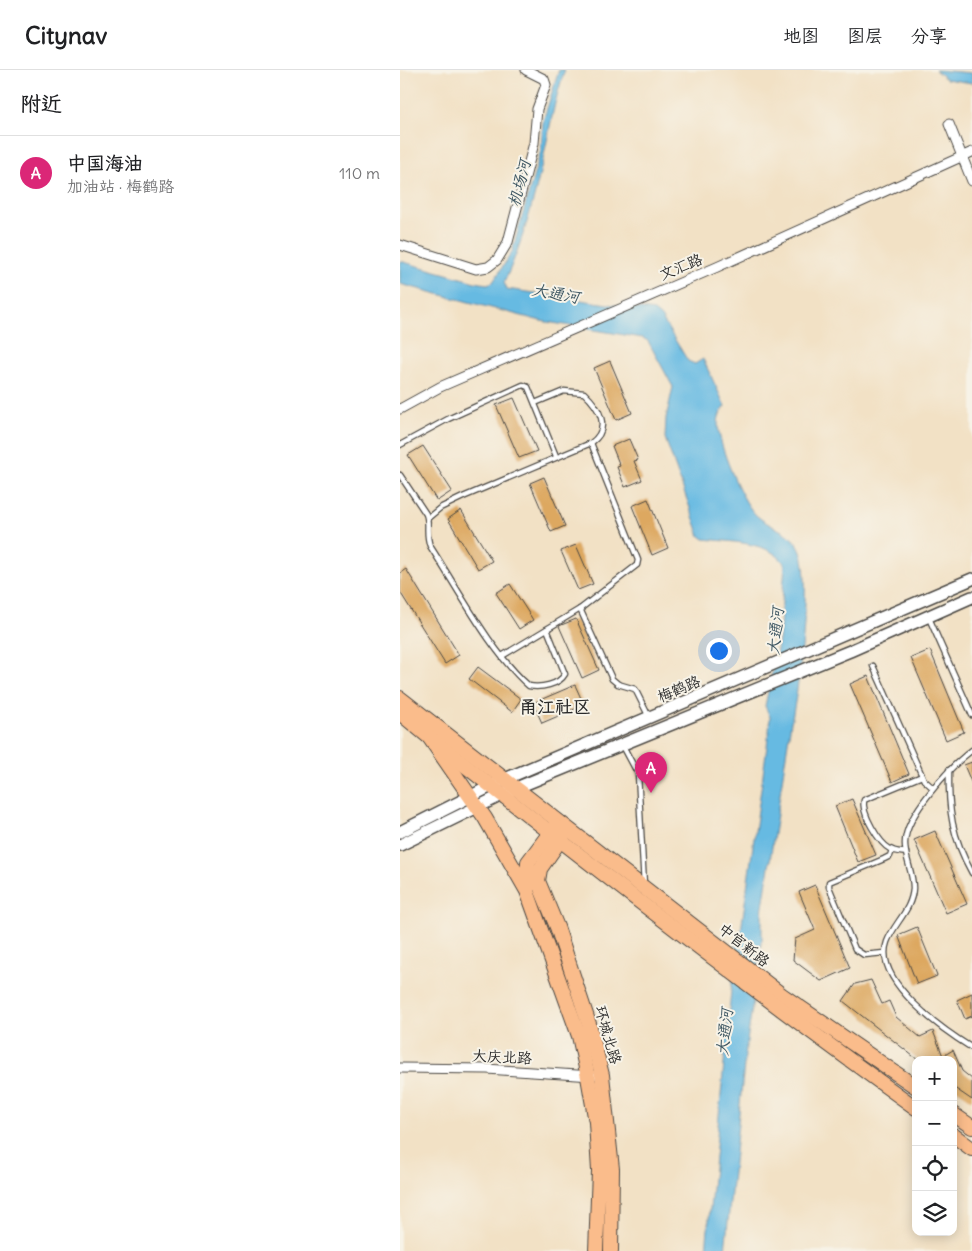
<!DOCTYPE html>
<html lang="zh">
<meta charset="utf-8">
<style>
body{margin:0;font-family:Delius,"LXGW WenKai TC",sans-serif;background:#f6f6f6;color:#202124}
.controls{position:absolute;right:15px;bottom:15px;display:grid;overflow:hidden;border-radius:10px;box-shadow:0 2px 12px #0003}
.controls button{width:45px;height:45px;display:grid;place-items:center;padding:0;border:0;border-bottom:1px solid #e0e0e0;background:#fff;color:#202124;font:25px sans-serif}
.you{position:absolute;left:318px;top:580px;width:18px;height:18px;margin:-12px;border:4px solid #fff;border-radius:50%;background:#1a73e8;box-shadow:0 0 0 8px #1a73e833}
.badge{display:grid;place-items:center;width:32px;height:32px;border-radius:50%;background:#db2777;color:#fff;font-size:16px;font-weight:700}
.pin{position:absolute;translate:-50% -41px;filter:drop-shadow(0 1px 2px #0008)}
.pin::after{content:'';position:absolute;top:26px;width:18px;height:15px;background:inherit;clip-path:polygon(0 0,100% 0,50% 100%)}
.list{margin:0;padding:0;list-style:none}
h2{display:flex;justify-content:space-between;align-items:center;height:65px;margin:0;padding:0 20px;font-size:21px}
h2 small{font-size:16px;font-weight:400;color:#757577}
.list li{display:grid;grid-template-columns:32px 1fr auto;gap:15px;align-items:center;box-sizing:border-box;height:75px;padding:0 20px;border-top:1px solid #e0e0e0}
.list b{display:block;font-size:19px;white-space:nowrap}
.list p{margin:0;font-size:16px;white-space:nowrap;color:#757577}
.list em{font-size:16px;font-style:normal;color:#757577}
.icon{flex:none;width:28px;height:28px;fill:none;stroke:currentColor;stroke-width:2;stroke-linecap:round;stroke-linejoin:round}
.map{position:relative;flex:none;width:572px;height:1181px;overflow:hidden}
header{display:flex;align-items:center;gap:30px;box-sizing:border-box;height:70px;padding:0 25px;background:#fff;border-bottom:1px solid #e0e0e0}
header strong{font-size:24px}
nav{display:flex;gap:28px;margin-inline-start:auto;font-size:18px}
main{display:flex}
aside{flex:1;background:#fff}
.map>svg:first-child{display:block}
.water{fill:#66bae2;stroke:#487286}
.building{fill:#dda860}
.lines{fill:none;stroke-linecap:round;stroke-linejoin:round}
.service-casing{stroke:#494642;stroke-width:7}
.minor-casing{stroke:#494642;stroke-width:11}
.tertiary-casing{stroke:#494642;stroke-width:14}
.primary-casing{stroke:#494642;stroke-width:16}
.service{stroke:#fff;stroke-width:4.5}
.minor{stroke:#fff;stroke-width:9}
.tertiary{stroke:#fff;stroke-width:11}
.primary{stroke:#fabc8b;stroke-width:14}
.labels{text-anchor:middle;stroke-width:4;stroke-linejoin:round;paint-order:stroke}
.street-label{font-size:15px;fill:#2b2b2b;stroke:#f7f3e8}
.water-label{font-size:16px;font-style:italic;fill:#3d5662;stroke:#f7f3e8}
.quarter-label{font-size:18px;font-weight:bold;fill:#2b2b2b;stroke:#f7f3e8}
</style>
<header>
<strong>Citynav</strong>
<nav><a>地图</a><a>图层</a><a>分享</a></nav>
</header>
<main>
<aside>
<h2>附近<small></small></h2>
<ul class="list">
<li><span class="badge">A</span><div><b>中国海油</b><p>加油站 · 梅鹤路</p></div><em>110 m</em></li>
</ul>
</aside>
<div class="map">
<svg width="572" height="1181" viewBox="0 0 572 1181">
<rect width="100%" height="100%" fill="#f7f3e8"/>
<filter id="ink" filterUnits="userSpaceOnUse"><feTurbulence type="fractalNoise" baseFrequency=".02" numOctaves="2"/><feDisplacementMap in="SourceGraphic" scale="10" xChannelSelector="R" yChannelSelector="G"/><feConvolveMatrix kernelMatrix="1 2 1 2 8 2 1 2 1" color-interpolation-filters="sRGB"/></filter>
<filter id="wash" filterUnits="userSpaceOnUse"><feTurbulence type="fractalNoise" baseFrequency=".0096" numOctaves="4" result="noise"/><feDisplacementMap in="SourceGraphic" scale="20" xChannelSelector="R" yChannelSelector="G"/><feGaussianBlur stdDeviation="1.12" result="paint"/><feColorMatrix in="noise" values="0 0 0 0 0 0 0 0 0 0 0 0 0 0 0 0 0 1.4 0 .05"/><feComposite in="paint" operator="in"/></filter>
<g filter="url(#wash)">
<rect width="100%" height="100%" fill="#f2e1c5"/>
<g class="water">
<path d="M159 0H165C154 30 150 58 143 89 134 132 122 173 104 213L107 219 254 241 261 247 288 291 295 294 303 289 325 336C321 341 318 347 318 354 318 374 341 430 355 444 370 459 393 460 401 482 412 509 399 621 391 652L362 843V870L345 985 325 1181H306L307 1170 336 869 340 868 369 662 370 647 365 636 379 570 385 495C372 471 328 472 304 469L300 466 265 368 266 348 273 317 248 271 243 268 141 251 0 214V191L75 212 87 214 93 212 112 182 141 80 143 51Z"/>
<polygon points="535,0 572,3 572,13 546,9"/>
</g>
<g id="blocks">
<g class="building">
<polygon points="210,291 232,343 216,350 194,298"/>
<polygon points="114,328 137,381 119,388 96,335"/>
<polygon points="229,369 238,390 234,391 242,410 225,417 217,397 220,396 212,376"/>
<polygon points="23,376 52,421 37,431 8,385"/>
<polygon points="144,407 165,456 151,462 130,413"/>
<polygon points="248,429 268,478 252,485 232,436"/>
<polygon points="61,440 92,491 78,499 48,449"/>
<polygon points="176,475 193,514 178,520 161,481"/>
<polygon points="6,499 59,585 45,594 0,522 0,503"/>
<polygon points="110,514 133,550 119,559 96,523"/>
<polygon points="176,549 199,600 182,608 159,556"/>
<polygon points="530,580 564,662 546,670 511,588"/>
<polygon points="78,597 121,629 112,642 69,609"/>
<polygon points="468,606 509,704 492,712 450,614"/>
<polygon points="175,615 184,635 142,653 133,633"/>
<polygon points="572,692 572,714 564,695"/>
<polygon points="452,729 476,785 458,792 435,736"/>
<polygon points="535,761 567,834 546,843 514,770"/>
<polygon points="415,815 450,898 421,911 393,890 395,869 415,860 399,822"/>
<polygon points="517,857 537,906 517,914 498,865"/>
<polygon points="471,910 482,934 489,931 496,947 520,967 533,961 543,986 553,980 562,1001 572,1009 572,1030 553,1017 553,990 518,990 443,931 455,914"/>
<polygon points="572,923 572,946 565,949 557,930"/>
</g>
</g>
</g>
<g filter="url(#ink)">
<use href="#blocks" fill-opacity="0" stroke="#494642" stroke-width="1"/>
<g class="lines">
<g class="service-casing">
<g id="service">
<polyline points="0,375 48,349 123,315 128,317 156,386"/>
<path d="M0 405 26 444C30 453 25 463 30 476 58 519 92 584 129 616 141 618 159 615 165 604L147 559"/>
<path d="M28 448 40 438 63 427 191 373C212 358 199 337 184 323L164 321 135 333"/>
<polyline points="180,539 212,609 218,614 235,619 249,647"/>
<polyline points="529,548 572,645"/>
<polyline points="102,586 180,539 237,495 238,490 191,373"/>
<polyline points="473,596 524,710 533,718"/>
<polyline points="223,676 238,704 244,815"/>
<path d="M572 680C551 696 504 746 505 774 505 789 513 802 513 818 512 840 494 853 487 872 473 911 543 960 572 978"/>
<path d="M549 700C548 740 552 767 572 803"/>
<path d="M506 783C501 782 495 782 490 779 479 773 461 743 464 730L522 706"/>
<polyline points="484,883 464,885 455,879 429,817 429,812 484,789 490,786 492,780"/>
</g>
</g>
<g class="minor-casing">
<g id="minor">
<polyline points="549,54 572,111"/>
<polyline points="0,175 76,199 88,197 97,190 108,172 134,73 137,39 146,15 144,9 126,0"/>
<polyline points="0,339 40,317 317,197 572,82"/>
<polyline points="0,998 87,999 192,1006"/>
</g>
</g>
<g class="tertiary-casing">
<g id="tertiary">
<polyline points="0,762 105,709 572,509"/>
<polyline points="0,775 116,718 450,581 572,527"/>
</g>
</g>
<g class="primary-casing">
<g id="primary">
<polyline points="0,628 382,925 516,1017"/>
<polyline points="0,643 29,667 85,748 127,821 179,966 188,1007 196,1052 199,1101 196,1181"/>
<path d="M29 667C189 794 350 919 516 1038"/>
<polyline points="163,766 140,799 138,811 157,857 189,954 202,1005 212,1099 211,1181"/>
<polyline points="127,820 128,792 155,756"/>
<polyline points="553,1044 572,1057"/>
<polyline points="553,1065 572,1079"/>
</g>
</g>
<use href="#service" class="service"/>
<use href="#minor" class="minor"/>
<use href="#tertiary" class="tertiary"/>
<use href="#primary" class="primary"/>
</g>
</g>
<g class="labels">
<g class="street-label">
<text transform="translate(281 197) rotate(-22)" y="5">文汇路</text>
<text transform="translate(279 619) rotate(-23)" y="5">梅鹤路</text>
<text transform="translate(344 875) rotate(38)" y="5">中官新路</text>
<text transform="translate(208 965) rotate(74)" y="5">环城北路</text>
<text transform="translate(102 987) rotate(3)" y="5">大庆北路</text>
</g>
<g class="water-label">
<text transform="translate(119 113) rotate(-76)" y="6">机场河</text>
<text transform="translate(156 223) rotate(10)" y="6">大通河</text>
<text transform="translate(375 561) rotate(-84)" y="6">大通河</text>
<text transform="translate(324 962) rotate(-84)" y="6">大通河</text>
</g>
<g class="quarter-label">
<text x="155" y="643">甬江社区</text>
</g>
</g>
</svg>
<div class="controls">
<button>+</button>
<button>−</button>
<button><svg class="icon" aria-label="locate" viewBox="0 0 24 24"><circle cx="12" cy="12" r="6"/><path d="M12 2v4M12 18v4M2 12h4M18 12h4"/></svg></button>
<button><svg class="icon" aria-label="layers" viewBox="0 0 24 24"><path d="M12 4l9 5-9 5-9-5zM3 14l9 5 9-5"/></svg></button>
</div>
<div class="you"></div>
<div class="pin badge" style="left:251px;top:723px">A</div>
</div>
</main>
